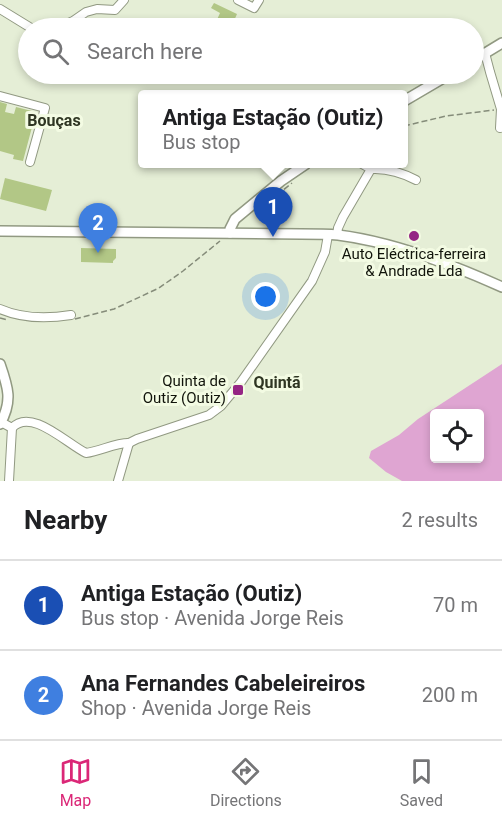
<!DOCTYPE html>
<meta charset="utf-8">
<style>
body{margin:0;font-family:Roboto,sans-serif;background:#f2f2f2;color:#202124}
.controls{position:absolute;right:18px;bottom:18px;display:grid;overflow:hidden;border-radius:6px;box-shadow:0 3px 9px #0003}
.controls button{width:54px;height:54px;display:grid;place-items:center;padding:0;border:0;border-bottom:2px solid #e0e0e0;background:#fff;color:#202124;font:30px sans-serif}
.you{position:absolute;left:266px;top:297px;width:21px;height:21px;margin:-15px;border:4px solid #fff;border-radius:50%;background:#1a73e8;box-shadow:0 0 0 9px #1a73e833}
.badge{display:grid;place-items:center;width:39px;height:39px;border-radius:50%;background:#db2777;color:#fff;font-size:20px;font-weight:700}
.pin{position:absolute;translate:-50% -50px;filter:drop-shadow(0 2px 3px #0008)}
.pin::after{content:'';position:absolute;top:32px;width:21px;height:18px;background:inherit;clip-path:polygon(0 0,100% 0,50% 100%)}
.popup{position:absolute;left:138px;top:90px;width:270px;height:78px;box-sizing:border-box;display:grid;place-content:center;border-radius:6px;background:#fff;filter:drop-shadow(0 2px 4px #0005);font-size:20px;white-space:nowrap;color:#757577}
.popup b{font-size:22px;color:#202124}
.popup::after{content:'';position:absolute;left:50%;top:100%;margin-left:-12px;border:12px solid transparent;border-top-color:#fff}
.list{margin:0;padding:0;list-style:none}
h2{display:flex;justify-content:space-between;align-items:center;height:78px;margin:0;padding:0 24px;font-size:26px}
h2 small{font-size:20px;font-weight:400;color:#757577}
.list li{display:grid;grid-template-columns:39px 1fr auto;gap:18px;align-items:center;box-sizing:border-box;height:90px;padding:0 24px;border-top:2px solid #e0e0e0}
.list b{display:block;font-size:22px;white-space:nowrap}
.list p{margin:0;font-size:20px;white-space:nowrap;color:#757577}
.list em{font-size:20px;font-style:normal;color:#757577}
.icon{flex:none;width:33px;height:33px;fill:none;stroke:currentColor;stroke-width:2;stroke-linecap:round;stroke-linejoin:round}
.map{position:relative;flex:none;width:502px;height:481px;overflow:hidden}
.search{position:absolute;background:#fff;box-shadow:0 3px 9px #0003;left:18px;right:18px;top:18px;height:66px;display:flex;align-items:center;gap:15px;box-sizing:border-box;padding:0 21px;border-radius:33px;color:#757577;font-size:22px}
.sheet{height:258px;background:#fff}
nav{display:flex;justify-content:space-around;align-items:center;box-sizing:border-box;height:84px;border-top:2px solid #e0e0e0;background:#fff;font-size:16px;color:#757577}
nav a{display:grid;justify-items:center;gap:3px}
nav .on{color:#db2777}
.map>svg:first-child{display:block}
.forest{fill:#dfa5d2;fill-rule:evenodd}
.building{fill:#b2c786}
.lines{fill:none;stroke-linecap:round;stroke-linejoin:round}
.minor-casing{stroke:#919982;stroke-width:10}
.major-casing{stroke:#919982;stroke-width:12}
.path{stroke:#858c7a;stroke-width:1.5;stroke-dasharray:6 3;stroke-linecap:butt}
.minor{stroke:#fff;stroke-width:8}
.major{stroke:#fff;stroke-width:9}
.poi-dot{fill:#952584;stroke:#f3fbe3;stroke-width:2}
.labels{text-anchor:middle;stroke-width:6;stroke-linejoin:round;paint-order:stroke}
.poi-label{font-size:15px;fill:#11140b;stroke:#f3fbe3}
.neighbourhood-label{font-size:16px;font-weight:bold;fill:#2f3623;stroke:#f3fbe3}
</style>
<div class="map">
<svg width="502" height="481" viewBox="0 0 502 481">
<rect width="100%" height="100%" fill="#e5eed6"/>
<path class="forest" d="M502 364V481H402L386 472 369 458 371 451 399 435 418 419ZM434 413H480V458H434Z"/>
<g class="building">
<polygon points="214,3 237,14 233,23 224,28 215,24 220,13 211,8"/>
<polygon points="0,102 7,104 5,112 14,114 16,107 36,112 23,161 13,159 14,155 0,151"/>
<polygon points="5,178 52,190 46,211 0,199"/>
<polygon points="81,248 116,249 116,258 113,261 113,263 81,262"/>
</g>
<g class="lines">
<g class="minor-casing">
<g id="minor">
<polyline points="238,0 254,8 259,0"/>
<polyline points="0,9 31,28"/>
<polyline points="57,28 73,21 86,12 97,9 115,10 124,0"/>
<polyline points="485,53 490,72 501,109 500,128"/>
<polyline points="0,96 45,108 30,162"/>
<path d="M371 169C388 168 401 172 416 180"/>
<polyline points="337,235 338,228 343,217 371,169 362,164"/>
<path d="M0 309C23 319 46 319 71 315"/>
<path d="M1 422 12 428C31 407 67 444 86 453 101 451 114 443 129 443"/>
<polyline points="129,443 137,439 209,415 221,406 241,382 312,281 325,252 328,235"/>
<polyline points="9,481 12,428"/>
<polyline points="118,481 129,443"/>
</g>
</g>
<g class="major-casing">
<g id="major">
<polyline points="474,60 502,43"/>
<polyline points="404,101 450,74"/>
<path d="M0 231 301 234C314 234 326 234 338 235 394 242 451 264 502 287"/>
<polyline points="230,233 230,229 235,219 281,181 306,164"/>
<path d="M0 364C8 387 13 401 0 424"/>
</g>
</g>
<g class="path">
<polyline points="404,126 446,116 494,110"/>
<polyline points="312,167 316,164"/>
<polyline points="256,212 292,183"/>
<polyline points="0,318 8,320"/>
<polyline points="75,319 114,309 159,288 183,271 220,241"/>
</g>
<use href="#minor" class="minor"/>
<use href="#major" class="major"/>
</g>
<g class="poi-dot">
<circle cx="414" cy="236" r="6"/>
<rect x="232" y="384" width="12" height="12" rx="3"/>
</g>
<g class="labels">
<g class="poi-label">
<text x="414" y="259">Auto Eléctrica-ferreira<tspan x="414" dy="17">&amp; Andrade Lda</tspan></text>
<text x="226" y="386" text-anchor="end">Quinta de<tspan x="226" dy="17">Outiz (Outiz)</tspan></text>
</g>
<g class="neighbourhood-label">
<text x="54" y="126">Bouças</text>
<text x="277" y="388">Quintã</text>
</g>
</g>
</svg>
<div class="controls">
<button><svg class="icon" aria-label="locate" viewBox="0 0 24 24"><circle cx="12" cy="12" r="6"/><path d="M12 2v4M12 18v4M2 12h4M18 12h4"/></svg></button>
</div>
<div class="you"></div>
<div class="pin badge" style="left:273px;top:237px;background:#1a4fb4">1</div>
<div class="popup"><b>Antiga Estação (Outiz)</b>Bus stop</div>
<div class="pin badge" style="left:98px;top:253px;background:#3f7fe0">2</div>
<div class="search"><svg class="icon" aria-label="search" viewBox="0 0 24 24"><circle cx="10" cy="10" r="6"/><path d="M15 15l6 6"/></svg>Search here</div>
</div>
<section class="sheet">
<h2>Nearby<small>2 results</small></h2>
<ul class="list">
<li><span class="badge" style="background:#1a4fb4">1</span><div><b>Antiga Estação (Outiz)</b><p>Bus stop · Avenida Jorge Reis</p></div><em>70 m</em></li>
<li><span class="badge" style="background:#3f7fe0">2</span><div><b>Ana Fernandes Cabeleireiros</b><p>Shop · Avenida Jorge Reis</p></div><em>200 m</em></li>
</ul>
</section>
<nav>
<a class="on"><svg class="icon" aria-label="map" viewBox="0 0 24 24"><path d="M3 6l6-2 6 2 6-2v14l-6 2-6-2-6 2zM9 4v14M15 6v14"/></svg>Map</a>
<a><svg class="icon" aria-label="directions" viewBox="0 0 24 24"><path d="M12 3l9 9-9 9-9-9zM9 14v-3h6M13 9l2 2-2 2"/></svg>Directions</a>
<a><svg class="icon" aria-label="saved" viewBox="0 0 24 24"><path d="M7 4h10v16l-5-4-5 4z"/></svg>Saved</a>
</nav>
